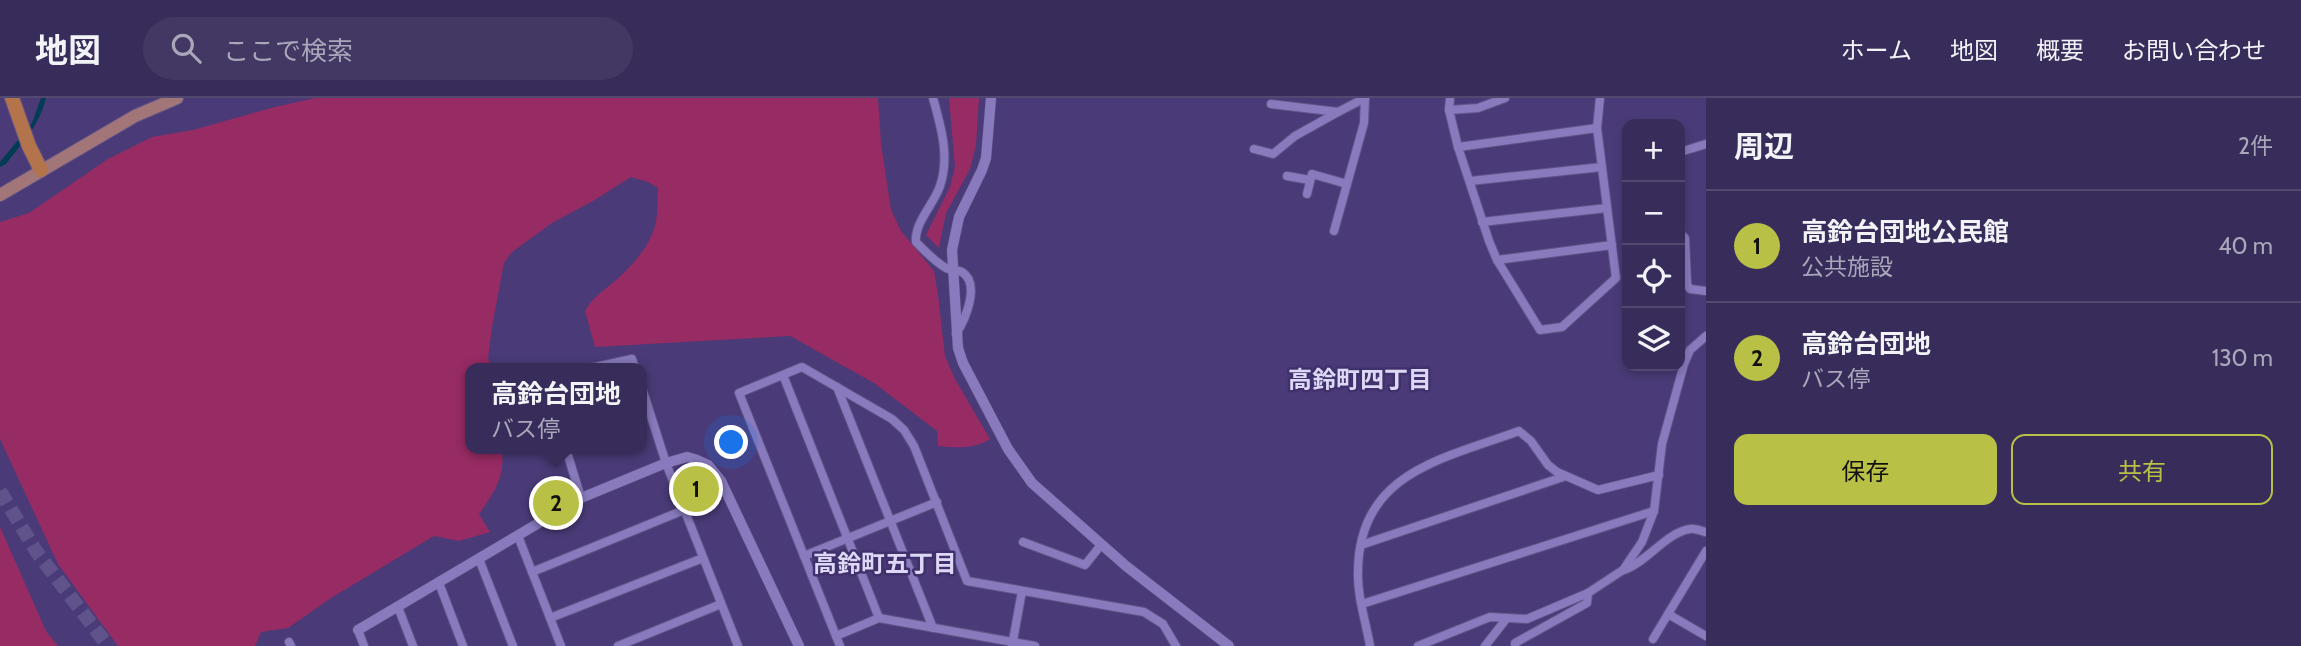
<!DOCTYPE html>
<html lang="ja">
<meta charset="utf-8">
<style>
body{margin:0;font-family:Cabin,"Noto Sans JP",sans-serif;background:#433863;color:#f1f3f6}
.controls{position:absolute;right:21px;top:21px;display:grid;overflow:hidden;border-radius:14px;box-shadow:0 4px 10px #0003}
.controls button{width:63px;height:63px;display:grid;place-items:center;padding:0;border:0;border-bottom:2px solid #524870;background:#382c5a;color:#f1f3f6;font:35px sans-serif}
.you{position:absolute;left:732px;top:345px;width:24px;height:24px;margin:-18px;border:5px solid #fff;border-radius:50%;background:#1a73e8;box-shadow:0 0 0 10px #1a73e833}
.badge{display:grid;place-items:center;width:46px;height:46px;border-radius:50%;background:#b9c046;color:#111;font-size:23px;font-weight:700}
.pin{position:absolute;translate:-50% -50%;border:4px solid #fff;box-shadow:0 2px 7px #0006}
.popup{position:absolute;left:465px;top:265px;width:182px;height:91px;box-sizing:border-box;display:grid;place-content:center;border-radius:14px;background:#382c5a;filter:drop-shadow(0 2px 5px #0005);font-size:23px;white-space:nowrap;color:#aba7bb}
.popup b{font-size:26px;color:#f1f3f6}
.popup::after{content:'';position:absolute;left:50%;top:100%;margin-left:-14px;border:14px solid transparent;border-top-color:#382c5a}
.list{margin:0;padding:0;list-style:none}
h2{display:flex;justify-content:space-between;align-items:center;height:91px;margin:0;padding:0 28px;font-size:30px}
h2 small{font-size:23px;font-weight:400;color:#aba7bb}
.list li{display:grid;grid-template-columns:46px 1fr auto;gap:21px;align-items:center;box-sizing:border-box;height:112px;padding:0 28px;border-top:2px solid #524870}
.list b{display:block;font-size:26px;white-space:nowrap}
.list p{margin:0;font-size:23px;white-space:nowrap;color:#aba7bb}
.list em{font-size:23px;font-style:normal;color:#aba7bb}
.actions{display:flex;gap:14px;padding:21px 28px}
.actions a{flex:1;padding:16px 0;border:2px solid #b9c046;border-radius:14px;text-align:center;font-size:24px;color:#b9c046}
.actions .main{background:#b9c046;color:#111}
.icon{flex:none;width:38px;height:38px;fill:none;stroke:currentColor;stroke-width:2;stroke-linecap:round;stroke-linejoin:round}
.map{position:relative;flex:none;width:1706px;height:548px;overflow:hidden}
header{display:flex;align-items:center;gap:42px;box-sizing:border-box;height:98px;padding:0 35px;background:#382c5a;border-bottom:2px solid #524870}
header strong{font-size:33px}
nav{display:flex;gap:38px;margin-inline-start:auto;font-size:24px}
.search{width:490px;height:63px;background:#433863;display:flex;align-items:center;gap:18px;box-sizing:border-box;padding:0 24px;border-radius:38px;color:#aba7bb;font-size:26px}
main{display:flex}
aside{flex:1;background:#382c5a}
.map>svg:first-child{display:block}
.built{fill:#524186}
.green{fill:#972b63}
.water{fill:#023c54}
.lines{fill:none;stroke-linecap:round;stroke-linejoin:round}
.motorway-tunnel{stroke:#60538c;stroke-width:14;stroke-dasharray:14 7;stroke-linecap:butt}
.minor-casing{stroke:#615487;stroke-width:10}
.tertiary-casing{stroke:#615487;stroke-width:11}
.primary-casing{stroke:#615487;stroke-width:14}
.motorway-casing{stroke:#615487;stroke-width:16}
.minor{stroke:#887abd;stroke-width:8}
.tertiary{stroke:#887abd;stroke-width:10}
.primary{stroke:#a27679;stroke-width:12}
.motorway{stroke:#b3744b;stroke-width:14}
.labels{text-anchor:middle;stroke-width:5;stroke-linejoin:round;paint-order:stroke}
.neighbourhood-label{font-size:24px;font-weight:bold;fill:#ddd8f5;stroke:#40306c}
</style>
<header>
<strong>地図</strong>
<div class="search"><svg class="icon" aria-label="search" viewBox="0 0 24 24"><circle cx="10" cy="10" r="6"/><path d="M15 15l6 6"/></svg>ここで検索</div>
<nav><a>ホーム</a><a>地図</a><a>概要</a><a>お問い合わせ</a></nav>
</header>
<main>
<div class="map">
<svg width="1706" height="548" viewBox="0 0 1706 548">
<rect width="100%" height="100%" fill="#4a3b78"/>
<polygon class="built" points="552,385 559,407 537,418 532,408 541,391"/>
<g class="green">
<path d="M315 0H878L881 46 891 112 901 133 934 173 938 197 945 258 955 281 990 341C974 351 957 350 938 348L937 333 874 285 790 238 595 249 585 213C595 196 602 195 616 182 633 167 652 146 656 123 658 113 657 101 658 90L648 84 631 79 593 103 552 125 512 154 504 165 492 229 488 260 491 270H470V351H502C505 380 495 393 479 416L490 434 459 443 434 438 331 500 288 530 261 534 255 548H118L58 466 0 341V124L29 115 108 61 152 39 193 32 271 10Z"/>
<polygon points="949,0 979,0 976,47 970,71 946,115 939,150 926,137 950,89 955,69"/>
<polygon points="0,429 46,533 58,548 0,548"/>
</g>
<path class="water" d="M41 0H46C39 28 23 44 6 66L0 69V64L32 25Z"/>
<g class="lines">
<polyline class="motorway-tunnel" points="0,393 36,453 108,548"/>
<g class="minor-casing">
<g id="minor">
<path d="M933 0C941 29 950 58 940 88 934 106 914 125 916 144 924 152 935 164 946 170 951 172 957 172 962 174 981 186 965 222 956 236"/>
<polyline points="1450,0 1449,12 1458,49 1489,143 1497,162 1540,232 1562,229 1616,180 1597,30 1600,0"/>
<polyline points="1271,6 1338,14 1365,0"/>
<polyline points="1449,12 1478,10 1505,0"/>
<polyline points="1458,49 1597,30"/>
<polyline points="1254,51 1273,56 1295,38 1338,14"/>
<polyline points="1680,54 1706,46"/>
<polyline points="1287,78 1310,82"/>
<polyline points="1470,83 1602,69"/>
<polyline points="1307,96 1312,76 1347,86"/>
<polyline points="1482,124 1607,110"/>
<polyline points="1334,133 1364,25 1365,0"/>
<polyline points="1680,135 1685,140 1687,186 1690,191 1706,193"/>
<polyline points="1497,162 1612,147"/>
<polyline points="591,270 632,261 635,270"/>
<polyline points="783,277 879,520"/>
<polyline points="837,289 933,530"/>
<polyline points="642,290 666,365 738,548"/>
<polyline points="566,351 581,400"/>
<polyline points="518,438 561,548"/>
<polyline points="1023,444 1085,467 1101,447"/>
<polyline points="1361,447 1566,378"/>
<polyline points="804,458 937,404"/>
<polyline points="479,461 513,548"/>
<path d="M1624 472C1647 464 1667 434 1690 431 1694 430 1701 433 1706 434"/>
<polyline points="532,474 684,412"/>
<polyline points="439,485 463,548"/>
<polyline points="1362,506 1654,413"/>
<polyline points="398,509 413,548"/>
<polyline points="1668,516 1706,538"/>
<polyline points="550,520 703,460"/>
<polyline points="358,532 364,548"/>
<polyline points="836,538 879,520 1035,548"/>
<polyline points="1653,541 1706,453"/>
<polyline points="289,544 291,548"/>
<polyline points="618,548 721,506"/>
<polyline points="840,548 739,295 802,269 892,321 904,332 914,348 967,483 1144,514 1163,526 1176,548"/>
<polyline points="1012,548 1022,493"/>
<path d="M1370 548C1366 524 1357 498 1358 473 1359 374 1443 361 1519 333L1531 343 1548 367 1557 374 1598 392 1659 377"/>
<polyline points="1418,548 1490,519 1527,521 1588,495 1623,472 1642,444 1654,413 1662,346 1684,266 1690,252 1706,238"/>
<polyline points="1485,548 1507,520"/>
<polyline points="1515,548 1515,545 1587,505 1588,495"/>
</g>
</g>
<g class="tertiary-casing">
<g id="tertiary">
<polyline points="991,0 986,60 982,72 959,119 952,152 958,250 963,265 1008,351 1032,385 1126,468 1229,548"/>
<polyline points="358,532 581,400 666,365 687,359 697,362 708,367 721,383 799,548"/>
</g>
</g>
<g class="primary-casing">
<polyline id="primary" points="0,97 135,18 177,0"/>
</g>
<g class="motorway-casing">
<polyline id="motorway" points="12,0 29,48 41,72"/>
</g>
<use href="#minor" class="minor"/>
<use href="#tertiary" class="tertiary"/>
<use href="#primary" class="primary"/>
<use href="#motorway" class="motorway"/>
</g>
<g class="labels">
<g class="neighbourhood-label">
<text x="1360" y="290">高鈴町四丁目</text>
<text x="885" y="474">高鈴町五丁目</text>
</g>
</g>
</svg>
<div class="controls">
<button>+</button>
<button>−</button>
<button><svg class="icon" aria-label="locate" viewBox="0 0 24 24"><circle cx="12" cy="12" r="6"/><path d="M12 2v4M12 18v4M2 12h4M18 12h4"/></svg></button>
<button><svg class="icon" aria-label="layers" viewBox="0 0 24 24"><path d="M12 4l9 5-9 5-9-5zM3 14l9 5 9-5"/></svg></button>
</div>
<div class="you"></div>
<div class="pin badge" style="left:696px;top:391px">1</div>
<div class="pin badge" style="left:556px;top:405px">2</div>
<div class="popup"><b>高鈴台団地</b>バス停</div>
</div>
<aside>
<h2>周辺<small>2件</small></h2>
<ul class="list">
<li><span class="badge">1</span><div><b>高鈴台団地公民館</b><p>公共施設</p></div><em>40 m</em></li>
<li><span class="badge">2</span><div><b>高鈴台団地</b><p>バス停</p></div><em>130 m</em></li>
</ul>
<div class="actions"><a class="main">保存</a><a>共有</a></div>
</aside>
</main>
